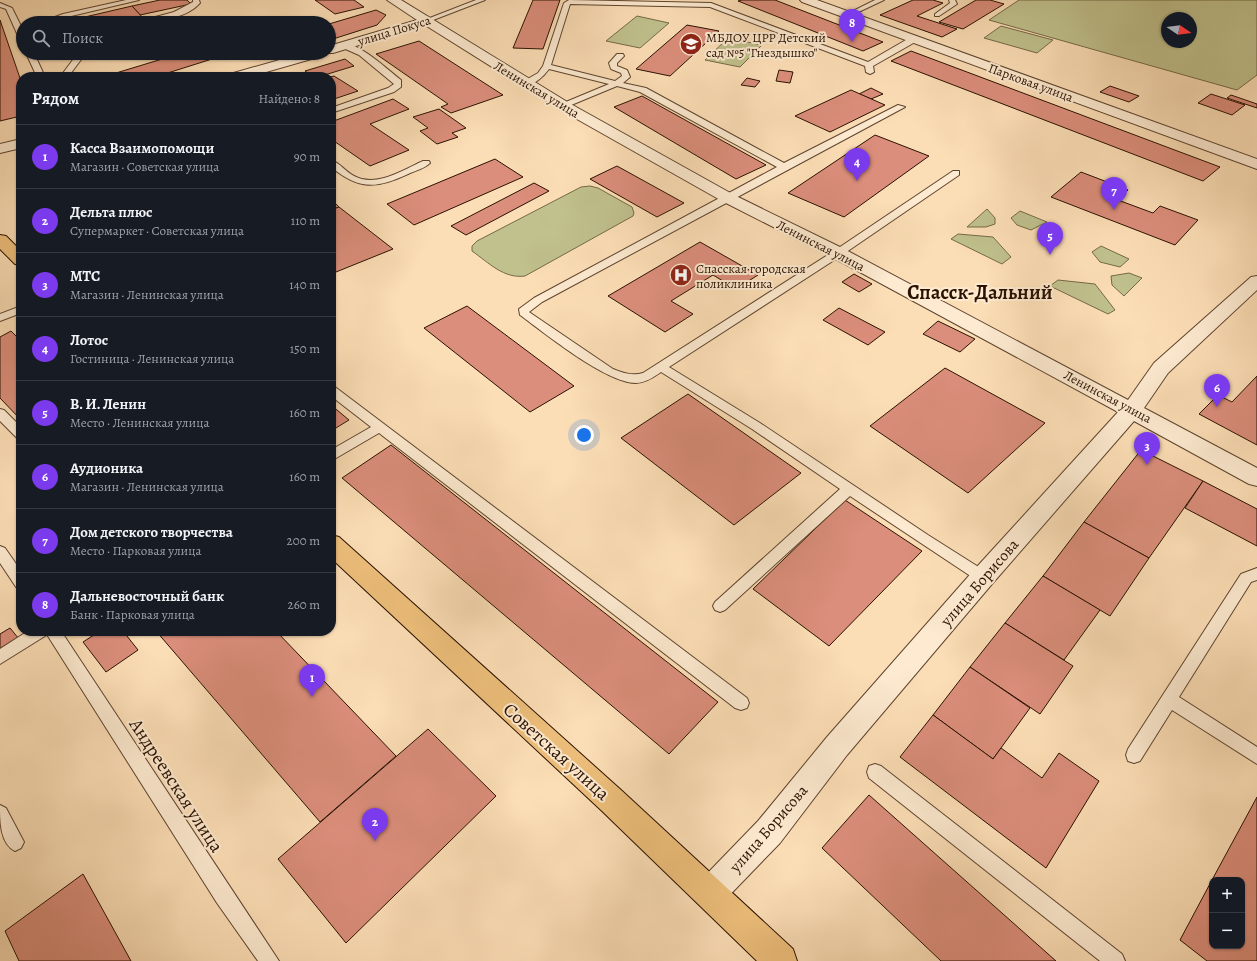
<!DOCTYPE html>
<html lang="ru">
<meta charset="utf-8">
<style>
body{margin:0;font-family:Alegreya,serif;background:#20242c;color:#f1f3f6}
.controls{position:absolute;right:12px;bottom:12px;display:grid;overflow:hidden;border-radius:8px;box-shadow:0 1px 3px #0004}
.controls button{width:36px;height:36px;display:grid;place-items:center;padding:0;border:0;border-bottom:1px solid #363941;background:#171b24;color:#f1f3f6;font:20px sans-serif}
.compass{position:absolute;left:1161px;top:12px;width:36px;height:36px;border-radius:50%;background:#171b24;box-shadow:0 1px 3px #0004;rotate:103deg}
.you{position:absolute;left:584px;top:435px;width:14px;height:14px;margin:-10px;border:3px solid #fff;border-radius:50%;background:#1a73e8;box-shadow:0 0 0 6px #1a73e833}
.badge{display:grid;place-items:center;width:26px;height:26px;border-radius:50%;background:#7c3aed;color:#fff;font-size:13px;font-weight:700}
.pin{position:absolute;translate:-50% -33px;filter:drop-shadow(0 1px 2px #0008)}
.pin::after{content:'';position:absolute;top:21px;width:14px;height:12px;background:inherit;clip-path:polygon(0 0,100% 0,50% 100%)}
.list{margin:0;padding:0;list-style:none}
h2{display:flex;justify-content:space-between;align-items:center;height:52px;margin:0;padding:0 16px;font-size:17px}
h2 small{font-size:13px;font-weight:400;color:#9ea1a6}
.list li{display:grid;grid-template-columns:26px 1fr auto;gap:12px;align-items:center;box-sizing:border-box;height:64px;padding:0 16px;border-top:1px solid #363941}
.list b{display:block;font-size:15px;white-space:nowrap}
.list p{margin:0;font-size:13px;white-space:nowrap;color:#9ea1a6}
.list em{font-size:13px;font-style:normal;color:#9ea1a6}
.icon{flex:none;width:22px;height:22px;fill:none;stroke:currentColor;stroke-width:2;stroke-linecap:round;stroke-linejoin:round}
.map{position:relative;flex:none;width:1257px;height:961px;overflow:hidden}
.search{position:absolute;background:#171b24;box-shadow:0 1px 3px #0004;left:16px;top:16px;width:320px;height:44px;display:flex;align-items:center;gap:10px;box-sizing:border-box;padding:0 14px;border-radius:22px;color:#9ea1a6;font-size:15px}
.panel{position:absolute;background:#171b24;box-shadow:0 1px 3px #0004;left:16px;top:72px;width:320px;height:564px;border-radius:16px}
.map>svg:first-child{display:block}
.green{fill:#c0c18d;stroke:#756947;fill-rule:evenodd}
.building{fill:#db8e7b;stroke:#2a1101}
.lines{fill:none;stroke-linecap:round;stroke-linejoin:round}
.lane-casing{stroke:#5e442e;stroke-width:2}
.street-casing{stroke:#5e442e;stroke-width:2}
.primary-casing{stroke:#2a1101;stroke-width:2}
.lane{fill:#fdead0;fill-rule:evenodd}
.street{fill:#fdead0;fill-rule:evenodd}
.primary{fill:#eebf7b;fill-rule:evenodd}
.labels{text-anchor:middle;stroke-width:4;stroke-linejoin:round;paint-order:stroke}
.far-street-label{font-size:13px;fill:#2a1101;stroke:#fdead0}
.far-poi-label{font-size:13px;fill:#2a1101;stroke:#fdead0;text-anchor:start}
.street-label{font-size:16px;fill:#2a1101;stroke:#fdead0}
.near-street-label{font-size:19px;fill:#2a1101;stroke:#fdead0}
.district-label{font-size:20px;font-weight:bold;fill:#2a1101;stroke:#fdead0}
</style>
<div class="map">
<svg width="1257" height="961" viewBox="0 0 1257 961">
<rect width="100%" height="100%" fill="#fcdeb6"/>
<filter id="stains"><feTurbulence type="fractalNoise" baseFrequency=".005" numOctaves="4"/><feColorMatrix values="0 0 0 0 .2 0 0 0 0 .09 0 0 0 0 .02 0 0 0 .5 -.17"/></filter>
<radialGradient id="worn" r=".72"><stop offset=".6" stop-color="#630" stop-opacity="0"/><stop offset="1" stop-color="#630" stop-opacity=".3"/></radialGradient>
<g class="green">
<path d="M1019 0H1257V75L1237 90 989 20ZM1167 18H1191V42H1167Z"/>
<polygon points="637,16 669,23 640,48 606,41"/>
<polygon points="1001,26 1053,40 1037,53 984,38"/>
<polygon points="728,38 762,45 740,67 705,60"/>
<path d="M590 186 598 188 632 207 634 213 633 216 525 276C504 279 489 263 472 251V246L477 241 581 187Z"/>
<polygon points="987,209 995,218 995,224 986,227 967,227"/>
<polygon points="1020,211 1047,222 1031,230 1017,225 1011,218"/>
<polygon points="958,234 993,237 1011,257 1002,264 951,239"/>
<polygon points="1101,246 1129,259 1120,267 1100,262 1092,252"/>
<polygon points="1129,273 1142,278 1124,296 1112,285 1111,276"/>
<polygon points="1058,280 1095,284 1115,310 1108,314 1050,286"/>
</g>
<g class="building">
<polygon points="160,0 187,0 191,4 140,15 132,6"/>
<polygon points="315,0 354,0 364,7 335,14"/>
<polygon points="533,0 560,0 543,49 513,48"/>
<polygon points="742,0 775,0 883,42 863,51 738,1"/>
<polygon points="913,0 933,0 943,3 917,16 957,29 942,37 880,15"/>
<polygon points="976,0 990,0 1004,4 963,29 939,22"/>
<polygon points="132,6 144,19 127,23 75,23 72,20"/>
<polygon points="376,10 386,15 377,25 333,39 329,37 329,24"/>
<polygon points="0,20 21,81 21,116 0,121"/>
<polygon points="687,25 719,31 670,76 636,69"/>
<polygon points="419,41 503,95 451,113 441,107 448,104 376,54"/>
<polygon points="911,51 1220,167 1203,181 891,61"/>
<polygon points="182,53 231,53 155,77 121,77 116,73"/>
<polygon points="345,59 354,66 318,77 313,77 305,71"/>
<polygon points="779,70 793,72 790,83 776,81"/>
<polygon points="334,76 358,91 331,100 330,77"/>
<polygon points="747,78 760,81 755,87 741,85"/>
<polygon points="1110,86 1139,96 1129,102 1100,92"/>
<polygon points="871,88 883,94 871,99 859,94"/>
<polygon points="851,90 885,105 830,132 795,116"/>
<polygon points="1211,94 1245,105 1232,115 1198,103"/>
<polygon points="1231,95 1257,104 1257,108 1227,98"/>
<polygon points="642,96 766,165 736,179 614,107"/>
<polygon points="393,99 409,109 370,124 409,150 370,166 331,139 331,122"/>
<polygon points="439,109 466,128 452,133 458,137 437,144 420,131 428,128 413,117"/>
<polygon points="875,135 929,156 844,217 788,193"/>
<polygon points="495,159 523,177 414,225 387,204"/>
<polygon points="617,166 684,203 657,217 590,179"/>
<polygon points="1081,172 1128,190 1118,200 1153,213 1160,206 1198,220 1175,245 1051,197"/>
<polygon points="534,183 549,191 466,235 451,226"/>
<polygon points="331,199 339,207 331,210"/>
<polygon points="339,207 393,249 331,274 331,210"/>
<polygon points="700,242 758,275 736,289 713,275 671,301 693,314 665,332 608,296"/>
<polygon points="854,274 872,284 859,292 842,282"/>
<polygon points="467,306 574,386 530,412 424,328"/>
<polygon points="839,308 885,332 868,345 823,320"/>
<polygon points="938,321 975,339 960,352 923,334"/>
<polygon points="11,331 21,341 21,420 0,398 0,337"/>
<polygon points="945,368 1045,423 968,493 870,426"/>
<polygon points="1257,376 1257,445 1199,414 1218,395 1232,402"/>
<polygon points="688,394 801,473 734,525 621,438"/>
<polygon points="331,405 349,420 331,431"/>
<polygon points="391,445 718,702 669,754 342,478"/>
<polygon points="1141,450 1203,481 1149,558 1084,522"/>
<polygon points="1203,481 1257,509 1257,546 1185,508"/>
<polygon points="845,500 922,551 829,646 753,589"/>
<polygon points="1084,522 1149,558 1110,616 1043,576"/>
<polygon points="1043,576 1100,610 1064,660 1005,623"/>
<polygon points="1005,623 1073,666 1040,714 970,667"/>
<polygon points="10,628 19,639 0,652 0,634"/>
<polygon points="100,631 123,631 138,650 106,672 83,642"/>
<polygon points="156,631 276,631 396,756 320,822"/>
<polygon points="970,667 1030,708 993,759 933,715"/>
<polygon points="933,715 993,759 1001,748 1042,778 1059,753 1099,781 1046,868 900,757"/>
<polygon points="428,729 496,796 346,943 278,859"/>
<polygon points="869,795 1056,961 941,961 822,848"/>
<polygon points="1257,797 1257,961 1207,961 1180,940 1212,880 1212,946 1242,946 1242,880 1212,880"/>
<polygon points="83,874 131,961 19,961 5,931"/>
</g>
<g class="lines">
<g class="lane-casing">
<g id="lane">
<polygon points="126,0 139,0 67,17 56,23 48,23 55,17 63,14"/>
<path d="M193 0H199L200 3C186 19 154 23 133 23L174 12 193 2Z"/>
<polygon points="476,0 485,0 428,22 422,21"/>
<path d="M569 0 711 3 868 62 911 37H917V41L873 66 874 72 870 74 866 72 865 66 710 7 570 4 551 65 615 81 622 76 621 73 611 69 609 63 617 54H623L624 56 617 63V66L627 70 630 77 623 83 646 88 784 163 898 105 905 107 542 302 529 312 613 369C623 373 632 376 643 373L834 251 953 171H959V175L842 255 669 367 760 423 928 535 988 573 990 577 988 581 983 583 978 581 850 496 725 610 720 612 715 610 713 606 715 602 840 489 752 429 661 372C654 377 645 383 636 383 606 383 546 334 520 315L519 309 534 298 777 167 640 92 617 86 564 108 560 106 561 104 609 84 549 69C544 76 534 86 524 85V81L538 73 543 66 564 3Z"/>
<polygon points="875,0 884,0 850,16 845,15"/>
<polygon points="949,0 955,0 957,4 939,16 935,16 935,14 950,3"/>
<polygon points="0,3 12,8 23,30 23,40 19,38 6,9 0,7"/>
<path d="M341 43C358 41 388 70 401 80V87L394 92 331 113V108L388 88 394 84 359 55 341 47Z"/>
<polygon points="26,53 34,53 45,77 37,77"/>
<polygon points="78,53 86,53 68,77 60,77"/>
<path d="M331 160C340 163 346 172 354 176 376 188 403 170 423 161H429L430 163C425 168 415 171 408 174 376 189 359 190 331 167Z"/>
<polygon points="21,306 21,313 0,321 0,314"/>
<polygon points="331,386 335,387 747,698 749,703 747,708 741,710 735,708 379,433 331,461 331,450 371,427 331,396"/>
<polygon points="0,409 4,410 21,427 21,439 17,438 0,421"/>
<polygon points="0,546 5,548 21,571 21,589 16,587 0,563"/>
<polygon points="1257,568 1257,580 1251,582 1179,697 1257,747 1257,764 1172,710 1140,761 1134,763 1128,761 1126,755 1128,749 1241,574"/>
<polygon points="28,631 61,631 279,961 258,961 217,903 46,633 45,636 0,664 0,649"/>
<polygon points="875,764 881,766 1122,954 1125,961 1100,961 869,778 867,772 869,766"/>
<path d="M0 805 6 808 24 842 21 848 15 851C0 844 0 821 0 805Z"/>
</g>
</g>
<g class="street-casing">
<g id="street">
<polygon points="387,0 401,0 569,103 734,195 844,249 1128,400 1154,363 1251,277 1257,276 1257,290 1168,373 1144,408 1257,468 1257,486 1249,484 1134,421 992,584 847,755 780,843 721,904 710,909 699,904 694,893 699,882 758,821 827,737 974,570 1118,412 832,257 722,201 559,109 425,25 333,53 326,53 329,53 329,46 417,20"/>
<polygon points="800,0 817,0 1257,159 1257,169 802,2"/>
<polygon points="304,53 324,53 322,56 249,77 228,77 230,74"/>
<polygon points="21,139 21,148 0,153 0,144"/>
</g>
</g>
<g class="primary-casing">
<g id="primary">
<polygon points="0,235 6,236 21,251 21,265 15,264 0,249"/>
<polygon points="331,535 339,537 621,790 793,949 797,961 757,961 601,810 331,558"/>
</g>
</g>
<use href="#lane" class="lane"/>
<use href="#street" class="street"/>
<use href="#primary" class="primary"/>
</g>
<defs>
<g id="school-disc" transform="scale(1.15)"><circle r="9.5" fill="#8f2418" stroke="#fdead0"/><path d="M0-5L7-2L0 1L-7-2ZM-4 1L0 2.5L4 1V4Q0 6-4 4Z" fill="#fff"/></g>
<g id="hospital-disc" transform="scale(1.15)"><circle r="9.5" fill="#8f2418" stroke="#fdead0"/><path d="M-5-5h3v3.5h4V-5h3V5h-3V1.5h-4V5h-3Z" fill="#fff"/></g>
</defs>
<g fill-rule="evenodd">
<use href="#school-disc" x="691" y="44"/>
<use href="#hospital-disc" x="681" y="275"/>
</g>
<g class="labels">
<g class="far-street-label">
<text transform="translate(394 30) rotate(-17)" y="5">улица Покуса</text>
<text transform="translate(1031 82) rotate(20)" y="5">Парковая улица</text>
<text transform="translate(537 89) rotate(31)" y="5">Ленинская улица</text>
<text transform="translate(821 245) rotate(27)" y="5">Ленинская улица</text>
<text transform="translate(1108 396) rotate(28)" y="5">Ленинская улица</text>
</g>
<g class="far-poi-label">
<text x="706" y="42">МБДОУ ЦРР Детский<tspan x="706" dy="15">сад №5 "Гнездышко"</tspan></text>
<text x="696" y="273">Спасская городская<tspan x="696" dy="15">поликлиника</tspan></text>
</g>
<g class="street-label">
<text transform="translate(979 582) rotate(-49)" y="6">улица Борисова</text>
<text transform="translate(768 828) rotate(-49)" y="6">улица Борисова</text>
</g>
<g class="near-street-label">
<text transform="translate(557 751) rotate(42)" y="7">Советская улица</text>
<text transform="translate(177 785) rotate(57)" y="7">Андреевская улица</text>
</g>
<g class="district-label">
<text x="980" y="299">Спасск-Дальний</text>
</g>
</g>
<rect width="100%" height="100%" filter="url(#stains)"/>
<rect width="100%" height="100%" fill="url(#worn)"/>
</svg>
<div class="controls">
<button>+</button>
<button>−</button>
</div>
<svg class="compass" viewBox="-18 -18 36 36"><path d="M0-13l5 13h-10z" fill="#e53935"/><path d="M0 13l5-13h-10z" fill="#9ea1a6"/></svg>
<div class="you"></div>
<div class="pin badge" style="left:312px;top:697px">1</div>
<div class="pin badge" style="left:375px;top:841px">2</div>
<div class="pin badge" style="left:1147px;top:465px">3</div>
<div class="pin badge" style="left:857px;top:181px">4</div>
<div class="pin badge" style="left:1050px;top:255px">5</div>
<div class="pin badge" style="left:1217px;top:407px">6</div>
<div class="pin badge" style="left:1114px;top:210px">7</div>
<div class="pin badge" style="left:852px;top:42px">8</div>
<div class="search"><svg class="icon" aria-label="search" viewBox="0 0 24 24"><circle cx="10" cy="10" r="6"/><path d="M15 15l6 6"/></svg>Поиск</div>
<section class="panel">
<h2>Рядом<small>Найдено: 8</small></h2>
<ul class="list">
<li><span class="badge">1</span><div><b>Касса Взаимопомощи</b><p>Магазин · Советская улица</p></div><em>90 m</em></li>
<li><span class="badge">2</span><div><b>Дельта плюс</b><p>Супермаркет · Советская улица</p></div><em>110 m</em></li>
<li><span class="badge">3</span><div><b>МТС</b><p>Магазин · Ленинская улица</p></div><em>140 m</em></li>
<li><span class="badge">4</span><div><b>Лотос</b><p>Гостиница · Ленинская улица</p></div><em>150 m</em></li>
<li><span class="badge">5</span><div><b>В. И. Ленин</b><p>Место · Ленинская улица</p></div><em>160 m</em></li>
<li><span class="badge">6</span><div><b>Аудионика</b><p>Магазин · Ленинская улица</p></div><em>160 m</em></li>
<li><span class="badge">7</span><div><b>Дом детского творчества</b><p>Место · Парковая улица</p></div><em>200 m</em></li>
<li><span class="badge">8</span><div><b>Дальневосточный банк</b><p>Банк · Парковая улица</p></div><em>260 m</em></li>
</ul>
</section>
</div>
